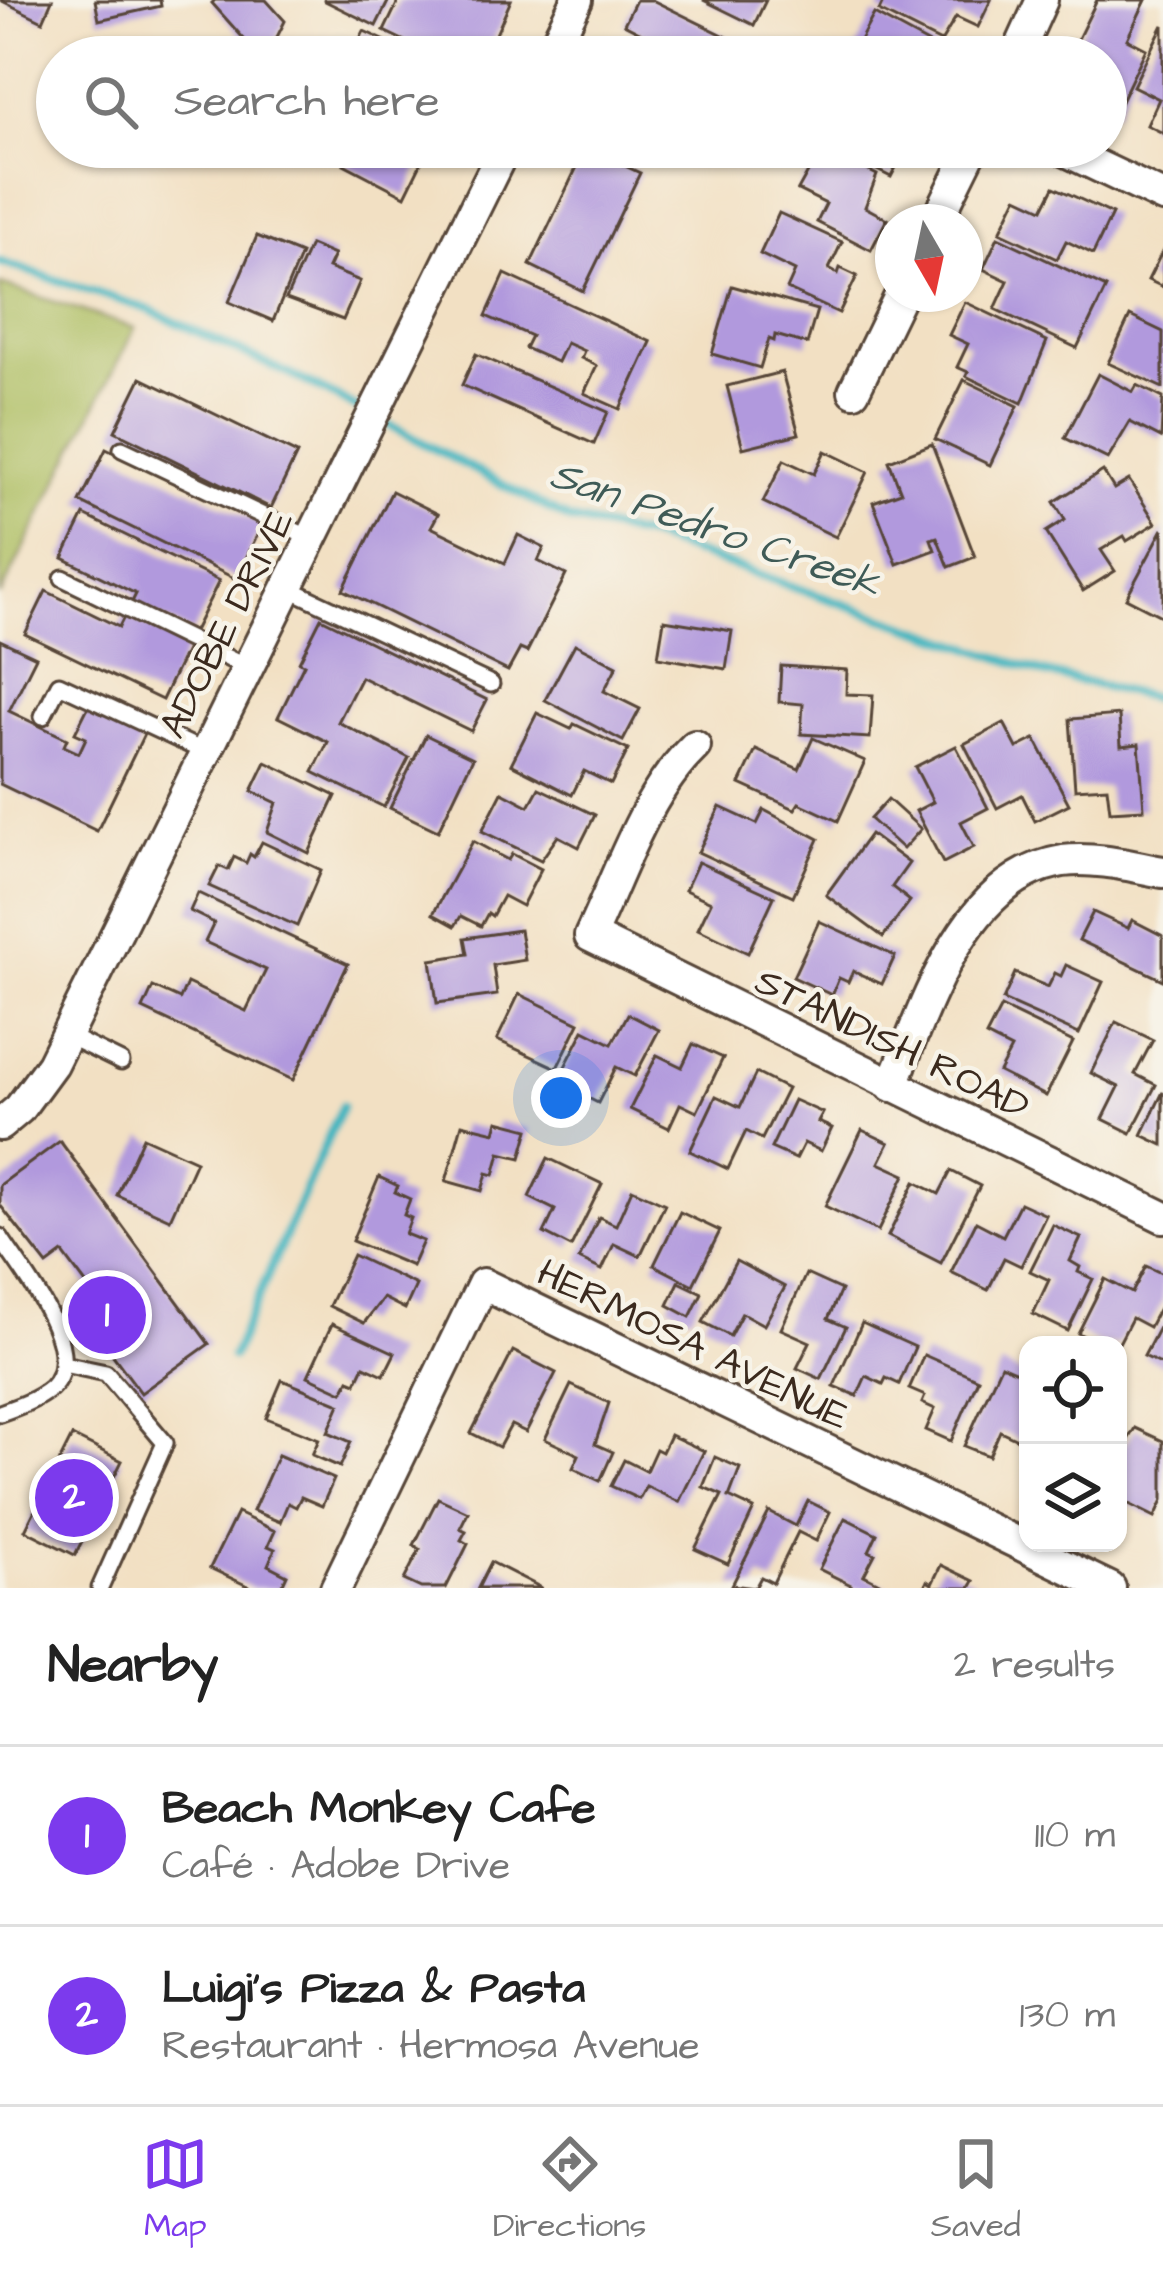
<!DOCTYPE html>
<meta charset="utf-8">
<style>
body{margin:0;font-family:"Architects Daughter",sans-serif;background:#f2f2f2;color:#222}
.controls{position:absolute;right:36px;bottom:36px;display:grid;overflow:hidden;border-radius:24px;box-shadow:0 3px 9px #0004}
.controls button{width:108px;height:108px;display:grid;place-items:center;padding:0;border:0;border-bottom:3px solid #e0e0e0;background:#fff;color:#222;font:60px sans-serif}
.compass{position:absolute;left:875px;top:204px;width:108px;height:108px;border-radius:50%;background:#fff;box-shadow:0 3px 9px #0004;rotate:171deg}
.you{position:absolute;left:561px;top:1098px;width:42px;height:42px;margin:-30px;border:9px solid #fff;border-radius:50%;background:#1a73e8;box-shadow:0 0 0 18px #1a73e833}
.badge{display:grid;place-items:center;width:78px;height:78px;border-radius:50%;background:#7c3aed;color:#fff;font-size:39px;font-weight:700}
.pin{position:absolute;translate:-50% -50%;border:6px solid #fff;box-shadow:0 3px 12px #0006}
.list{margin:0;padding:0;list-style:none}
h2{display:flex;justify-content:space-between;align-items:center;height:156px;margin:0;padding:0 48px;font-size:51px}
h2 small{font-size:39px;font-weight:400;color:#767676}
.list li{display:grid;grid-template-columns:78px 1fr auto;gap:36px;align-items:center;box-sizing:border-box;height:180px;padding:0 48px;border-top:3px solid #e0e0e0}
.list b{display:block;font-size:45px;white-space:nowrap}
.list p{margin:0;font-size:39px;white-space:nowrap;color:#767676}
.list em{font-size:39px;font-style:normal;color:#767676}
.icon{flex:none;width:66px;height:66px;fill:none;stroke:currentColor;stroke-width:2;stroke-linecap:round;stroke-linejoin:round}
.map{position:relative;flex:none;width:1163px;height:1588px;overflow:hidden}
.search{position:absolute;background:#fff;box-shadow:0 3px 9px #0004;left:36px;right:36px;top:36px;height:132px;display:flex;align-items:center;gap:30px;box-sizing:border-box;padding:0 42px;border-radius:66px;color:#767676;font-size:45px}
.sheet{height:516px;background:#fff}
nav{display:flex;justify-content:space-around;align-items:center;box-sizing:border-box;height:168px;border-top:3px solid #e0e0e0;background:#fff;font-size:33px;color:#767676}
nav a{display:grid;justify-items:center;gap:6px}
nav .on{color:#7c3aed}
.map>svg:first-child{display:block}
.green{fill:#adbe62;stroke:#747440;stroke-width:3}
.lines{fill:none;stroke-linecap:round;stroke-linejoin:round}
.stream{stroke:#47b6c0;stroke-width:9}
.building{fill:#b199dd}
.lane-casing{stroke:#564537;stroke-width:21}
.street-casing{stroke:#564537;stroke-width:36}
.lane{stroke:#fff;stroke-width:15}
.street{stroke:#fff;stroke-width:30}
.labels{text-anchor:middle;stroke-width:9;stroke-linejoin:round;paint-order:stroke}
.street-label{font-size:39px;fill:#3b2a1e;stroke:#f7f3e8}
.water-label{font-size:42px;font-style:italic;fill:#3f5b57;stroke:#f7f3e8}
</style>
<div class="map">
<svg width="1163" height="1588" viewBox="0 0 1163 1588">
<rect width="100%" height="100%" fill="#f7f3e8"/>
<filter id="ink" filterUnits="userSpaceOnUse"><feTurbulence type="fractalNoise" baseFrequency=".00833" numOctaves="2"/><feDisplacementMap in="SourceGraphic" scale="24" xChannelSelector="R" yChannelSelector="G"/><feConvolveMatrix kernelMatrix="1 2 1 2 8 2 1 2 1" color-interpolation-filters="sRGB"/></filter>
<filter id="wash" filterUnits="userSpaceOnUse"><feTurbulence type="fractalNoise" baseFrequency=".004" numOctaves="4" result="noise"/><feDisplacementMap in="SourceGraphic" scale="48" xChannelSelector="R" yChannelSelector="G"/><feGaussianBlur stdDeviation="2.7" result="paint"/><feColorMatrix in="noise" values="0 0 0 0 0 0 0 0 0 0 0 0 0 0 0 0 0 1.4 0 .05"/><feComposite in="paint" operator="in"/></filter>
<g filter="url(#wash)">
<rect width="100%" height="100%" fill="#f2e0c3"/>
<polygon class="green" points="0,284 135,328 0,596"/>
<g class="lines">
<g class="stream">
<polyline points="0,262 147,309 311,384 570,520 648,537 1044,673 1163,700"/>
<polyline points="232,1357 342,1106"/>
</g>
</g>
<g id="blocks">
<g class="building">
<polygon points="0,0 52,0 43,21"/>
<polygon points="95,0 160,0 161,6 99,20"/>
<polygon points="215,0 266,0 285,21 267,57 260,57 212,3"/>
<polygon points="323,0 389,0 376,26"/>
<polygon points="399,0 511,0 486,57 438,57 384,31"/>
<polygon points="636,0 652,0 727,37 717,57 639,57 649,37 624,24"/>
<polygon points="703,0 766,0 754,25"/>
<polygon points="884,0 991,0 978,27 956,17 941,42 879,11"/>
<polygon points="1097,0 1146,0 1127,39 1146,49 1116,112 1106,107 1106,57 1069,57"/>
<polygon points="874,14 937,48 932,57 852,55"/>
<polygon points="1163,25 1163,133 1147,125 1159,99 1133,86"/>
<polygon points="364,31 420,57 351,57"/>
<polygon points="352,147 429,147 405,196 344,164"/>
<polygon points="822,147 877,175 865,207 887,219 871,250 817,222 826,204 798,190"/>
<polygon points="831,147 921,147 916,158 904,152 891,177"/>
<polygon points="586,148 640,173 583,291 530,265"/>
<polygon points="1054,187 1112,214 1093,254 1066,241 1057,259 1000,232 1017,197 1043,209"/>
<polygon points="779,213 842,242 829,269 838,274 840,268 857,276 839,313 787,289 795,271 760,254"/>
<polygon points="257,236 301,254 273,321 229,302"/>
<polygon points="998,237 1106,288 1077,348 995,309 1008,281 983,269"/>
<polygon points="310,245 334,255 328,268 360,281 343,320 286,299"/>
<polygon points="1163,250 1163,287 1148,280"/>
<polygon points="505,274 651,342 620,409 584,393 597,366 581,358 584,351 566,343 557,362 525,348 531,336 486,316"/>
<polygon points="732,286 817,310 807,344 775,335 774,341 769,339 760,368 712,354"/>
<polygon points="965,302 1047,341 1022,403 966,376 968,372 957,367 968,344 949,335"/>
<polygon points="1130,316 1163,332 1163,388 1108,363"/>
<polygon points="476,354 608,412 594,444 462,385"/>
<polygon points="782,372 799,434 743,448 727,386"/>
<polygon points="1098,374 1133,392 1137,385 1163,398 1161,438 1130,422 1108,459 1065,438"/>
<polygon points="141,378 297,454 271,508 115,431"/>
<polygon points="964,380 1018,406 990,465 935,439"/>
<polygon points="932,444 975,557 949,567 937,537 931,539 935,550 897,564 873,502 901,492 889,461"/>
<polygon points="106,449 262,525 236,579 80,502"/>
<polygon points="825,451 868,472 836,537 763,502 784,460 814,474"/>
<polygon points="1103,471 1114,489 1129,480 1156,523 1127,541 1124,536 1101,550 1115,571 1083,591 1046,532 1065,520 1054,502"/>
<polygon points="392,491 438,514 431,527 505,563 518,535 544,548 538,561 566,575 527,652 520,649 508,671 343,590"/>
<polygon points="84,515 219,581 193,633 131,604 136,594 63,558"/>
<polygon points="1163,529 1163,617 1126,598"/>
<polygon points="46,591 119,627 125,615 188,646 162,700 25,634"/>
<polygon points="321,618 487,700 471,731 361,677 338,722 409,758 384,807 313,772 328,742 278,717 304,664 299,662"/>
<polygon points="664,620 732,631 726,669 658,657"/>
<polygon points="0,640 36,657 9,711 67,739 64,746 79,753 86,738 75,733 90,703 146,730 97,831 0,784"/>
<polygon points="575,644 617,666 604,691 640,709 623,741 545,700"/>
<polygon points="781,666 847,670 846,694 873,695 870,738 801,734 803,704 779,702"/>
<polygon points="537,713 571,729 574,724 628,750 611,784 584,771 572,795 511,764"/>
<polygon points="1119,715 1121,746 1139,744 1144,809 1110,811 1107,787 1075,789 1070,719"/>
<polygon points="1004,723 1017,748 1035,739 1069,804 1035,821 1022,795 997,808 964,744"/>
<polygon points="426,735 473,758 438,831 390,808"/>
<polygon points="813,738 865,761 838,821 799,803 795,809 740,784 756,750 799,769"/>
<polygon points="956,746 988,808 961,822 974,847 943,863 916,811 933,802 915,767"/>
<polygon points="266,762 336,796 309,853 267,832 277,803 252,791"/>
<polygon points="539,788 595,815 579,847 558,836 541,860 482,831 502,792 529,806"/>
<polygon points="888,799 921,829 903,849 870,819"/>
<polygon points="720,807 757,824 764,810 819,839 793,896 698,852"/>
<polygon points="870,834 909,863 892,887 910,901 883,937 826,895"/>
<polygon points="473,841 508,860 512,854 541,869 522,906 503,896 492,916 488,913 481,926 461,916 455,926 433,914"/>
<polygon points="262,842 321,870 297,926 209,886 219,866 228,870 234,857 246,863 250,854 254,857"/>
<polygon points="698,862 774,897 748,953 698,929 711,902 685,890"/>
<polygon points="198,893 348,964 293,1080 143,1009 153,987 180,999 187,983 246,1011 266,970 205,942 214,923 190,911"/>
<polygon points="1093,912 1128,928 1132,920 1163,936 1163,980 1079,940"/>
<polygon points="819,921 895,956 882,984 853,971 848,982 839,978 832,995 793,977"/>
<polygon points="520,930 525,960 493,965 497,995 437,1003 431,960 468,954 465,938"/>
<polygon points="1066,965 1103,982 1079,1034 1003,1000 1015,973 1048,987 1055,973 1061,976"/>
<polygon points="519,994 579,1023 557,1068 497,1040"/>
<polygon points="1001,1007 1073,1042 1046,1096 999,1072 1011,1049 986,1036"/>
<polygon points="628,1014 659,1030 635,1076 616,1067 598,1103 557,1082 584,1030 612,1044"/>
<polygon points="1116,1022 1153,1040 1135,1074 1156,1085 1131,1133 1103,1119 1119,1087 1091,1073"/>
<polygon points="693,1044 723,1058 697,1112 680,1104 669,1128 630,1109 657,1055 682,1067"/>
<polygon points="756,1073 787,1089 762,1139 746,1131 728,1169 690,1151 716,1096 740,1107"/>
<polygon points="1163,1092 1163,1145 1142,1135"/>
<polygon points="794,1100 823,1113 818,1122 832,1128 821,1151 804,1143 796,1159 771,1148"/>
<polygon points="498,1121 529,1129 521,1158 500,1153 494,1175 487,1173 482,1191 446,1181 462,1124 495,1132"/>
<polygon points="862,1130 889,1143 879,1163 905,1175 878,1231 825,1206"/>
<polygon points="143,1137 196,1161 170,1219 117,1195"/>
<polygon points="60,1141 209,1344 141,1393 86,1319 103,1307 63,1253 47,1265 0,1205 0,1185"/>
<polygon points="548,1158 602,1184 571,1247 544,1233 555,1210 529,1197"/>
<polygon points="951,1171 980,1186 941,1263 888,1236 915,1182 939,1194"/>
<polygon points="379,1177 398,1186 395,1192 410,1199 404,1215 411,1218 405,1234 423,1241 412,1266 352,1241"/>
<polygon points="632,1189 665,1204 640,1256 614,1244 602,1270 579,1259 599,1217 616,1225"/>
<polygon points="1020,1203 1046,1215 1021,1266 1004,1258 988,1290 951,1272 976,1222 1003,1236"/>
<polygon points="680,1212 720,1231 693,1285 654,1265"/>
<polygon points="1053,1225 1081,1238 1070,1261 1080,1267 1078,1272 1093,1279 1068,1331 1033,1314 1049,1280 1030,1271"/>
<polygon points="353,1255 416,1285 405,1309 383,1298 364,1323 329,1306"/>
<polygon points="736,1261 785,1287 764,1325 742,1313 730,1336 703,1322"/>
<polygon points="1146,1266 1163,1274 1163,1300 1149,1327 1132,1318 1118,1345 1101,1345 1078,1333 1105,1279 1132,1293"/>
<polygon points="806,1274 841,1290 828,1319 846,1327 821,1379 797,1368 810,1342 781,1329"/>
<polygon points="679,1282 702,1293 690,1317 668,1305"/>
<polygon points="1163,1320 1163,1365 1144,1356"/>
<polygon points="862,1323 915,1347 899,1384 886,1378 883,1384 866,1376 857,1396 834,1386"/>
<polygon points="332,1324 395,1353 384,1375 364,1366 356,1383 349,1380 343,1392 308,1376"/>
<polygon points="513,1351 556,1373 526,1432 511,1425 499,1447 471,1433"/>
<polygon points="924,1355 978,1379 951,1441 926,1430 935,1409 922,1403 925,1396 909,1389"/>
<polygon points="1001,1365 1028,1377 1028,1444 1000,1431 989,1456 964,1446"/>
<polygon points="282,1380 340,1404 328,1432 351,1442 340,1467 312,1455 319,1439 266,1418"/>
<polygon points="571,1385 609,1403 595,1444 613,1452 600,1481 573,1468 579,1455 545,1439"/>
<polygon points="1135,1428 1163,1441 1163,1500 1155,1517 1125,1502 1118,1517 1118,1456"/>
<polygon points="670,1435 704,1451 679,1502 646,1486 639,1499 611,1486 624,1460 646,1471 656,1449 662,1452"/>
<polygon points="72,1436 122,1461 75,1555 25,1530"/>
<polygon points="278,1455 334,1479 322,1506 301,1497 296,1507 288,1503 280,1522 253,1511"/>
<polygon points="715,1457 740,1468 729,1497 754,1509 728,1564 695,1549 722,1495 703,1487"/>
<polygon points="438,1498 468,1512 460,1528 466,1531 461,1540 468,1544 446,1588 421,1588 404,1580 420,1549 414,1545"/>
<polygon points="808,1501 830,1512 816,1541 798,1532 773,1583 761,1577 755,1588 732,1585 769,1512 796,1526"/>
<polygon points="237,1513 275,1531 268,1546 275,1549 268,1565 287,1575 281,1588 252,1588 210,1568"/>
<polygon points="845,1518 877,1534 869,1551 875,1554 864,1575 889,1588 850,1588 851,1585 819,1569"/>
<polygon points="491,1562 542,1588 478,1588"/>
<polygon points="941,1565 974,1581 970,1588 924,1588 927,1581 932,1584"/>
</g>
</g>
</g>
<g filter="url(#ink)">
<use href="#blocks" fill-opacity="0" stroke="#564537" stroke-width="3"/>
<g class="lines">
<g class="lane-casing">
<g id="lane">
<polyline points="122,449 312,539"/>
<polyline points="63,578 246,667"/>
<polyline points="288,588 491,684"/>
<polyline points="43,716 59,684 203,751"/>
<polyline points="66,1035 121,1062"/>
<path d="M0 1237C21 1271 89 1351 51 1388 37 1400 17 1407 0 1413"/>
<polyline points="63,1364 106,1373 165,1443 100,1588"/>
</g>
</g>
<g class="street-casing">
<g id="street">
<polyline points="549,57 577,0"/>
<polyline points="1016,57 1042,0"/>
<polyline points="1058,147 1163,197"/>
<polyline points="936,222 973,147"/>
<polyline points="854,391 901,294"/>
<path d="M695 746C644 795 620 873 590 936L1163 1217"/>
<path d="M892 1086C925 1008 964 876 1063 861 1095 857 1131 866 1163 872"/>
<polyline points="0,1125 19,1109 52,1064 505,147"/>
<polyline points="336,1588 483,1284 1110,1588"/>
</g>
</g>
<use href="#lane" class="lane"/>
<use href="#street" class="street"/>
</g>
</g>
<g class="labels">
<g class="street-label">
<text transform="translate(225 623) rotate(-63)" y="14">ADOBE DRIVE</text>
<text transform="translate(893 1042) rotate(26)" y="14">STANDISH ROAD</text>
<text transform="translate(694 1343) rotate(26)" y="14">HERMOSA AVENUE</text>
</g>
<g class="water-label">
<text transform="translate(716 527) rotate(19)" y="15">San Pedro Creek</text>
</g>
</g>
</svg>
<div class="controls">
<button><svg class="icon" aria-label="locate" viewBox="0 0 24 24"><circle cx="12" cy="12" r="6"/><path d="M12 2v4M12 18v4M2 12h4M18 12h4"/></svg></button>
<button><svg class="icon" aria-label="layers" viewBox="0 0 24 24"><path d="M12 4l9 5-9 5-9-5zM3 14l9 5 9-5"/></svg></button>
</div>
<svg class="compass" viewBox="-18 -18 36 36"><path d="M0-13l5 13h-10z" fill="#e53935"/><path d="M0 13l5-13h-10z" fill="#767676"/></svg>
<div class="you"></div>
<div class="pin badge" style="left:107px;top:1315px">1</div>
<div class="pin badge" style="left:74px;top:1498px">2</div>
<div class="search"><svg class="icon" aria-label="search" viewBox="0 0 24 24"><circle cx="10" cy="10" r="6"/><path d="M15 15l6 6"/></svg>Search here</div>
</div>
<section class="sheet">
<h2>Nearby<small>2 results</small></h2>
<ul class="list">
<li><span class="badge">1</span><div><b>Beach Monkey Cafe</b><p>Café · Adobe Drive</p></div><em>110 m</em></li>
<li><span class="badge">2</span><div><b>Luigi's Pizza &amp; Pasta</b><p>Restaurant · Hermosa Avenue</p></div><em>130 m</em></li>
</ul>
</section>
<nav>
<a class="on"><svg class="icon" aria-label="map" viewBox="0 0 24 24"><path d="M3 6l6-2 6 2 6-2v14l-6 2-6-2-6 2zM9 4v14M15 6v14"/></svg>Map</a>
<a><svg class="icon" aria-label="directions" viewBox="0 0 24 24"><path d="M12 3l9 9-9 9-9-9zM9 14v-3h6M13 9l2 2-2 2"/></svg>Directions</a>
<a><svg class="icon" aria-label="saved" viewBox="0 0 24 24"><path d="M7 4h10v16l-5-4-5 4z"/></svg>Saved</a>
</nav>
